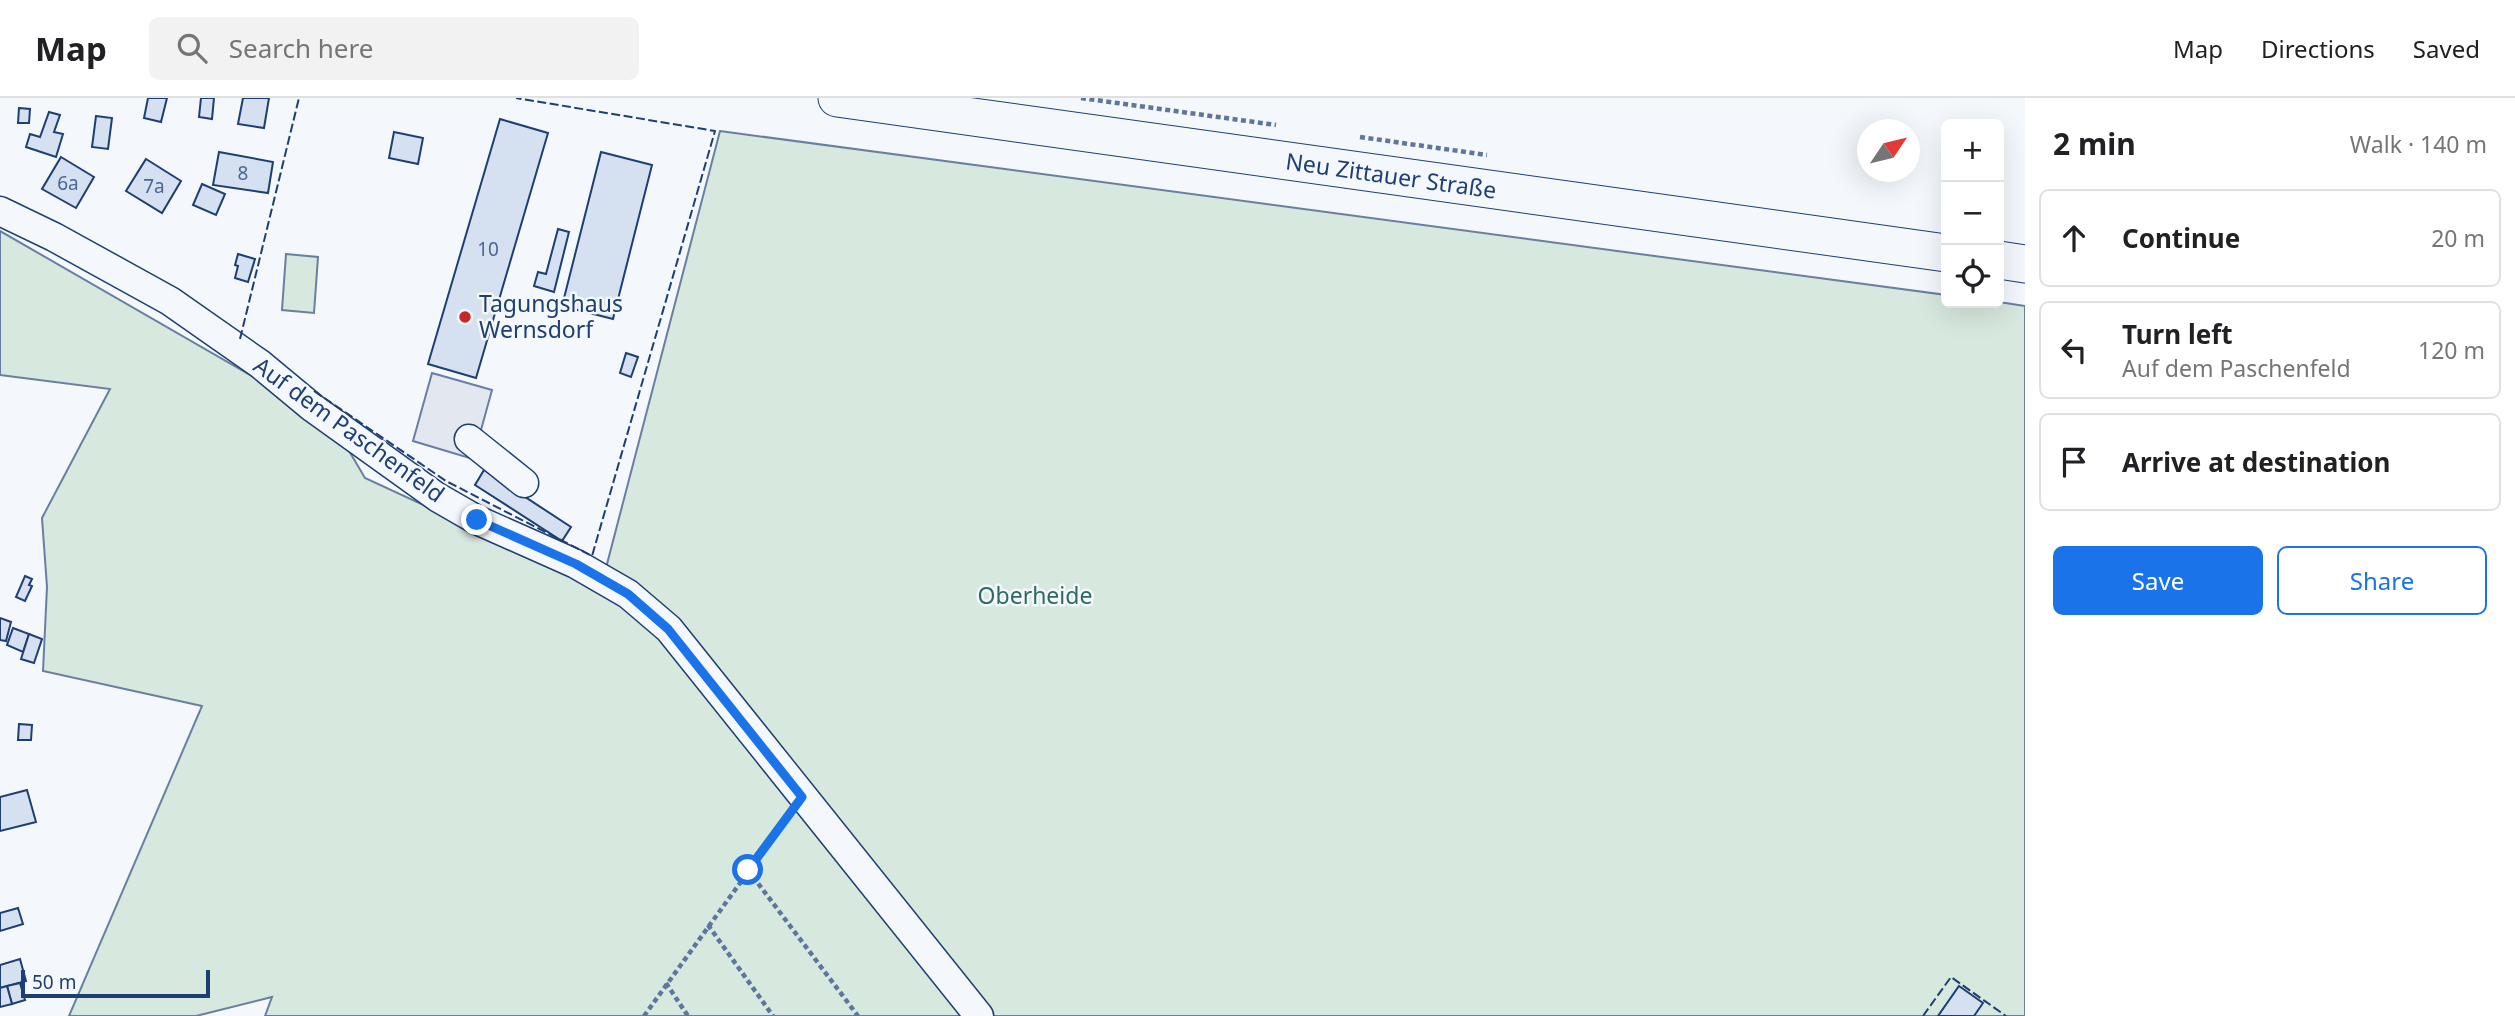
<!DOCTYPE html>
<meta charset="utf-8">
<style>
body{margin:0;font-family:"Noto Sans",sans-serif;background:#f2f2f2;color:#202124}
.controls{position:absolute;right:21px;top:21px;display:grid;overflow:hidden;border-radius:10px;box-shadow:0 7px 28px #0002}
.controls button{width:63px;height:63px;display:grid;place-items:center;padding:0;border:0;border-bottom:2px solid #e0e0e0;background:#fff;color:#202124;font:35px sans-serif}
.compass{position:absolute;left:1857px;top:21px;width:63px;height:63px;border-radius:50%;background:#fff;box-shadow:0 7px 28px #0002;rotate:55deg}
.scale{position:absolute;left:21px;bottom:18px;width:189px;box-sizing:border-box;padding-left:7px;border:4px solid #1d3f73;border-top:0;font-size:19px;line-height:24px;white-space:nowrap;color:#1d3f73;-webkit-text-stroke:5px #f4f7fb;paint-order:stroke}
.stop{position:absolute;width:21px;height:21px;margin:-16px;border:5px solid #1a73e8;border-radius:50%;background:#fff}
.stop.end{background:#1a73e8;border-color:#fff;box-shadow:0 2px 7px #0008}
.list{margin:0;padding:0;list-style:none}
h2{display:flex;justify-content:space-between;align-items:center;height:91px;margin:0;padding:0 28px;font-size:30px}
h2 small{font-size:23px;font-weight:400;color:#757577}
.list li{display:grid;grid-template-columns:46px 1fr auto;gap:21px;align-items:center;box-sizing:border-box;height:98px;margin:0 14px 14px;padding:0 14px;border:2px solid #e0e0e0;border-radius:10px}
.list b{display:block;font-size:26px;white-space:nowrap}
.list p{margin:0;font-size:23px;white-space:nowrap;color:#757577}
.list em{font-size:23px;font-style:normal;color:#757577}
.actions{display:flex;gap:14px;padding:21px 28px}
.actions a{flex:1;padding:16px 0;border:2px solid #1a73e8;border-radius:10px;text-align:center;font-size:24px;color:#1a73e8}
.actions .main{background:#1a73e8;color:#fff}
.icon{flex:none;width:38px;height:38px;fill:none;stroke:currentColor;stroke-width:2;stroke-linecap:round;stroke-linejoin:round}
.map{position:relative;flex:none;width:2025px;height:918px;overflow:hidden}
header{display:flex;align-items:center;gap:42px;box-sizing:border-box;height:98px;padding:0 35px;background:#fff;border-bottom:2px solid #e0e0e0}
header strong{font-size:33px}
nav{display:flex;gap:38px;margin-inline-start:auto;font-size:24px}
.search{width:490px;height:63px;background:#f2f2f2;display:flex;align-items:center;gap:18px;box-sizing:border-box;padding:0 24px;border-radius:10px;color:#757577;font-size:26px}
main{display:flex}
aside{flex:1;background:#fff}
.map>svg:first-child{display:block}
.green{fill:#d7e8df;stroke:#687fa3;stroke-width:2}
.parking{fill:#e3e8f0;stroke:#687fa3;stroke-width:2}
.building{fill:#d5e0f0;stroke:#1d3f73;stroke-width:2}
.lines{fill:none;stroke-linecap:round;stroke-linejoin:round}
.minor-casing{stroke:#1d3f73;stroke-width:31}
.major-casing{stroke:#1d3f73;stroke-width:39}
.path{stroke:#5e769c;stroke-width:4.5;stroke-dasharray:5 3.5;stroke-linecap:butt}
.minor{stroke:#f4f7fb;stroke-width:28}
.major{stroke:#f4f7fb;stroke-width:37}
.fence{stroke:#1d3f73;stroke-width:2;stroke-dasharray:9 3.5;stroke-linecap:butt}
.route{stroke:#1a73e8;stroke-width:9}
.poi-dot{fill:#c62828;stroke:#f4f7fb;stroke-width:2.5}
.labels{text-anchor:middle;stroke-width:5;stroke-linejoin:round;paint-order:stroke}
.number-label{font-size:19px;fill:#4b6792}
.street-label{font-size:23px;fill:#1d3f73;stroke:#f4f7fb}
.poi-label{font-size:23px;fill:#1d3f73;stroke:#f4f7fb;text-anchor:start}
.park-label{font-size:23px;fill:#2c6c60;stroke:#f4f7fb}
</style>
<header>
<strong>Map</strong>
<div class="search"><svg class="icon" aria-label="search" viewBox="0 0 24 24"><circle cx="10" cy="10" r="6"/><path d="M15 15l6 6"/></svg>Search here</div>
<nav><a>Map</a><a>Directions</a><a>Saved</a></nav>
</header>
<main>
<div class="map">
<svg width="2025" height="918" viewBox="0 0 2025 918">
<rect width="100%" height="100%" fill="#f4f7fb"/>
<g class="green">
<polygon points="720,33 1946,197 1946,205 1999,204 2025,208 2025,918 265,918 272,899 196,918 69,918 202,608 43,573 47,489 42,420 110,291 0,277 0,133 285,297 342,341 365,380 601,489"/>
<polygon points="286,156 318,159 314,215 282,212"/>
</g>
<polygon class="parking" points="432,275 492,292 473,361 413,343"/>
<g class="building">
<polygon points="148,0 167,0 161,24 144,20"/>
<polygon points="201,0 214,0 212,21 199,19"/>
<polygon points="243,0 269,0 264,30 238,26"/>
<polygon points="19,10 30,11 29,25 18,25"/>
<polygon points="49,14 60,17 54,34 63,36 56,59 26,49 30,36 40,39"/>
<polygon points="96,18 112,20 108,51 92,49"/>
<polygon points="500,21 548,35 476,280 428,266"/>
<polygon points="394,34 423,40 418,66 389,60"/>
<polygon points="219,54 273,64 268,95 213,87"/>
<polygon points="601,54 652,67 613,221 562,208"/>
<polygon points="61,59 94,79 76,110 42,91"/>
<polygon points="146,61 181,83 162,115 126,93"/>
<polygon points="202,86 225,96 216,117 193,107"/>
<polygon points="558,131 569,134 554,194 534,188 538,174 546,176"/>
<polygon points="238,156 255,161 248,184 235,180 238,168 235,167"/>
<polygon points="626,255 638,259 631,279 620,275"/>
<polygon points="484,372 571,429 562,443 475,387"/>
<polygon points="25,478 32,481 29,487 32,488 25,503 16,499"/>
<polygon points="0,520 11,524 6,543 0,542"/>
<polygon points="13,530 29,536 23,554 7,547"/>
<polygon points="29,536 42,541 34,565 21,561"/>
<polygon points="19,626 32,627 31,642 18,642"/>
<polygon points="27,692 36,724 0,733 0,699"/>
<polygon points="18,810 23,826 0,833 0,815"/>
<polygon points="20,861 26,883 0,890 0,867"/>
<polygon points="20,885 25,902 12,906 7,888"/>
<polygon points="7,888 12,906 0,909 0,890"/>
<polygon points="1959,888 1983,905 1974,918 1938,918"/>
</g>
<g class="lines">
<g class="minor-casing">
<g id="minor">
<polyline points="0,113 54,139 170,203 260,266 313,310 437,399 477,422 576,466 628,496 669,531 979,918"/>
<polyline points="469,341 524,385"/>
</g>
</g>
<g class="major-casing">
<g id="major">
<polyline points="837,0 1946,155"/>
<polyline points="1999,162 2025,166"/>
</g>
</g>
<g class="path">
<polyline points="1081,0 1276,27"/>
<polyline points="1360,39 1487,57"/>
<polyline points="748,772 858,918"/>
<polyline points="708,827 773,918"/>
<polyline points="666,885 688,918"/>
<polyline points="644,918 787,720"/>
</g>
<use href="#minor" class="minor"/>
<use href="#major" class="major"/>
<g class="fence">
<polyline points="240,241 299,0"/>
<polyline points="314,293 446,383 592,458 715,33 516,0"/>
<polyline points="1923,918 1951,879 2006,918"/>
</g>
</g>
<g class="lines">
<polyline class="route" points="477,422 576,466 628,496 668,531 802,699 748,772"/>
</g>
<circle class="poi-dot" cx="465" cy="219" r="7"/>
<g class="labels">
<g class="number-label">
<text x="243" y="82">8</text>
<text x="68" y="92">6a</text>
<text x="154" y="95">7a</text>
<text x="488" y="158">10</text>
</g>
<g class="street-label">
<text transform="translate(1391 78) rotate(8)" y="8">Neu Zittauer Straße</text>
<text transform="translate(349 332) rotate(36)" y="8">Auf dem Paschenfeld</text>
</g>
<g class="poi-label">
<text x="479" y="214">Tagungshaus<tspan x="479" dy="26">Wernsdorf</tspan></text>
</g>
<g class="park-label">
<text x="1035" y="506">Oberheide</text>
</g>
</g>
</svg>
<div class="controls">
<button>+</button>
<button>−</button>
<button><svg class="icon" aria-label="locate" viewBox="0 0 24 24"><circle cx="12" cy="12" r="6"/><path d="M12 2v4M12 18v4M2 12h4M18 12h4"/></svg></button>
</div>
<svg class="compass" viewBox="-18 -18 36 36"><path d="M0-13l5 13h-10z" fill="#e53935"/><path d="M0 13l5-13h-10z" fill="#757577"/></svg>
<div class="scale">50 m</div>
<div class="stop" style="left:748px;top:772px"></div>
<div class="stop end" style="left:477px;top:422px"></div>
</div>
<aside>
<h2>2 min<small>Walk · 140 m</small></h2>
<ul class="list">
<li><svg class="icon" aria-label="ahead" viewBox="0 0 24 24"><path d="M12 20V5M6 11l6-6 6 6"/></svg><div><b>Continue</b></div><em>20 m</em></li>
<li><svg class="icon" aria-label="left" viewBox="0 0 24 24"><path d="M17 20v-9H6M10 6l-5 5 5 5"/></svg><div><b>Turn left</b><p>Auf dem Paschenfeld</p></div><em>120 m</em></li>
<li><svg class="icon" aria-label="arrive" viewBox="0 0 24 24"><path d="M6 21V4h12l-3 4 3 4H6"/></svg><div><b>Arrive at destination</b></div></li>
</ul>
<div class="actions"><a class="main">Save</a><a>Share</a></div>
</aside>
</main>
